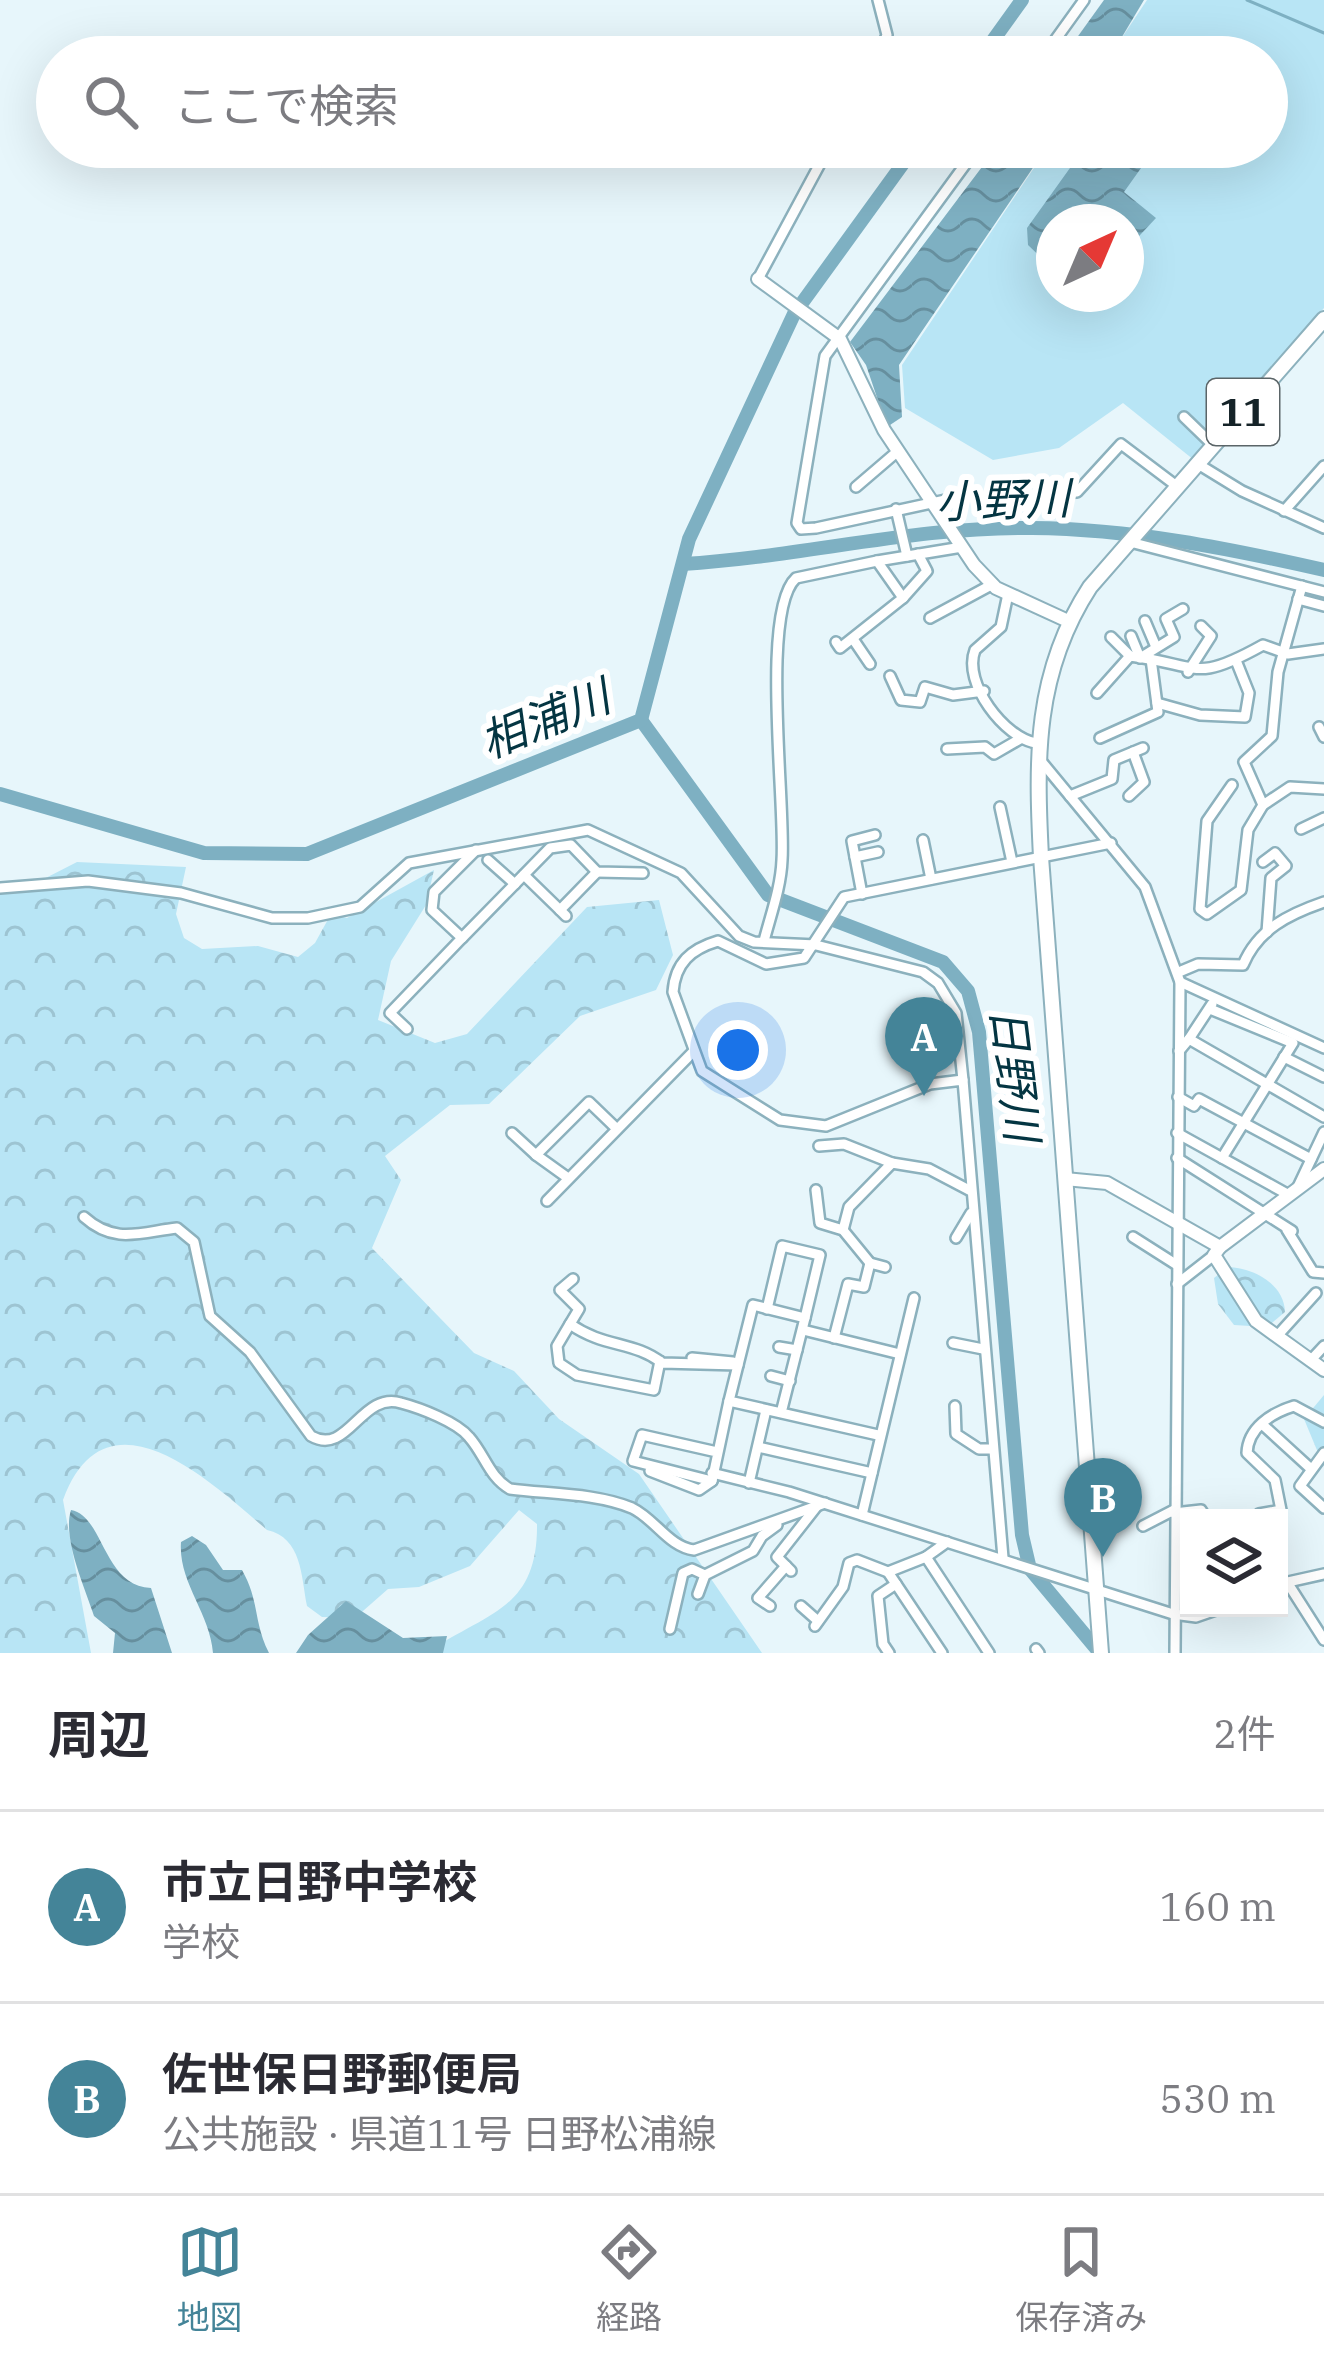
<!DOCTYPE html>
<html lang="ja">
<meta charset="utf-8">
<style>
body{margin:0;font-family:"IBM Plex Serif","Noto Sans JP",serif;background:#f2f2f3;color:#2b2b33}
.controls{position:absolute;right:36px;bottom:36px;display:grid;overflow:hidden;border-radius:0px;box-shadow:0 12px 48px #0002}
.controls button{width:108px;height:108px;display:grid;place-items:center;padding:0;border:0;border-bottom:3px solid #e1e1e2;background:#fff;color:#2b2b33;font:60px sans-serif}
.compass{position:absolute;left:1036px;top:204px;width:108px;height:108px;border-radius:50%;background:#fff;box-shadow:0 12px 48px #0002;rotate:44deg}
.you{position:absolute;left:738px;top:1050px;width:42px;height:42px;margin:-30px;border:9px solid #fff;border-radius:50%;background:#1a73e8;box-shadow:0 0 0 18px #1a73e833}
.badge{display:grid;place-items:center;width:78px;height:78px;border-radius:50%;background:#448498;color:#fff;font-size:39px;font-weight:700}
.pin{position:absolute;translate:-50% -99px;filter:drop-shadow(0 3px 6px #0008)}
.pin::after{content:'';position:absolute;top:63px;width:42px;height:36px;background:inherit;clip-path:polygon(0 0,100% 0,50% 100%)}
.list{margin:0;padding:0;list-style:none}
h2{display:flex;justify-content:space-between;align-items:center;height:156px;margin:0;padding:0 48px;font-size:51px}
h2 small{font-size:39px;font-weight:400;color:#7c7c81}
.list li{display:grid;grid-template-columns:78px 1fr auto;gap:36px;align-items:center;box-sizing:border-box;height:192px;padding:0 48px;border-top:3px solid #e1e1e2}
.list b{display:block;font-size:45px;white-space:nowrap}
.list p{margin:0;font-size:39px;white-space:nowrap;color:#7c7c81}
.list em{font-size:39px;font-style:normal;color:#7c7c81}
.icon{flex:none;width:66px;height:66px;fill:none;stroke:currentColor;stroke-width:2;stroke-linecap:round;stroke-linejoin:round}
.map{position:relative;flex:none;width:1324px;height:1653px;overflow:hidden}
.search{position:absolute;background:#fff;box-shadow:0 12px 48px #0002;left:36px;right:36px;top:36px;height:132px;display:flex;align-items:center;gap:30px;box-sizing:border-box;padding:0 42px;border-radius:66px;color:#7c7c81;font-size:45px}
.sheet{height:540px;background:#fff}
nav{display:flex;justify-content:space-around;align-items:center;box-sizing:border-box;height:168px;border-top:3px solid #e1e1e2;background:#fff;font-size:33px;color:#7c7c81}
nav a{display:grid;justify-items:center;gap:6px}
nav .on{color:#448498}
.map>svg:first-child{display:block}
.forest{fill:url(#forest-crowns)}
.park{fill:#b8e5f5;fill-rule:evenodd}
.water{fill:url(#water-waves)}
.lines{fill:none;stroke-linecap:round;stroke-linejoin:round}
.stream{stroke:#7eb0c2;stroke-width:3}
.river{stroke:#7eb0c2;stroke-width:14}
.street-casing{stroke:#8cb1bd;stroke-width:14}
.secondary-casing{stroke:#8cb1bd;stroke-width:16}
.primary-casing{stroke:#8cb1bd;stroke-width:18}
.street{stroke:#fff;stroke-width:9}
.secondary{stroke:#fff;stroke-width:12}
.primary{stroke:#fff;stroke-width:14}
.labels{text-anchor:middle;stroke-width:12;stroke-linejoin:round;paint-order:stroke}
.shield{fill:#fff;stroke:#5b6568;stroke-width:3}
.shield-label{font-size:39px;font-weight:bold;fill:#152328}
.water-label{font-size:45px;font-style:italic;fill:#043542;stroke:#fff}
</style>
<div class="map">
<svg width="1324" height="1653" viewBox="0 0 1324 1653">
<defs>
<pattern id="forest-crowns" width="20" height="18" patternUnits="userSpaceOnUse" patternTransform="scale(3)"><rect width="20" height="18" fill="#b8e5f5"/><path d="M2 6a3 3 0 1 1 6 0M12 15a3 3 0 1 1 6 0" fill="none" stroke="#9dc4d2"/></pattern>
<pattern id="water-waves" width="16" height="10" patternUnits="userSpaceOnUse" patternTransform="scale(3)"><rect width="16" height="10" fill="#7eb0c2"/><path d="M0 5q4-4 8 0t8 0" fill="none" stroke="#668f9e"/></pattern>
</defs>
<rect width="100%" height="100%" fill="#e7f6fb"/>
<g class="forest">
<path d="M77 862 186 867 176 914 184 938 202 949 258 946 298 957 315 943 331 914 347 918 434 870 426 905 391 961 378 1020 435 1043 467 1034 587 907 659 900 673 955 656 990 580 1016 489 1104 450 1105 385 1156 401 1180 372 1248 474 1353 514 1371 559 1419 639 1474 762 1653H426C487 1612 538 1610 537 1524L519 1510 470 1566 419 1587 388 1589 355 1618 322 1617 307 1606C301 1575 302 1538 267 1530 210 1481 106 1383 63 1500L91 1653H0V885L34 884Z"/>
<path d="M1228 1267C1254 1268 1284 1284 1285 1312L1267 1327 1234 1325 1218 1304 1214 1278Z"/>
<polygon points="1324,1395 1324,1467 1304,1419"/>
</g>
<path class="park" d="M1147 0H1324V308L1194 460 1123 403 1059 448 993 460 905 408 902 365 1048 147H1267V57H1109ZM1054 222H1126V294H1054Z"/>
<g class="water">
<polygon points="1104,0 1144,0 1110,57 1063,57"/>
<polygon points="997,147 1047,147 899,365 902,417 887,427 866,365 850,342"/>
<polygon points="1085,147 1156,147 1124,192 1156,218 1126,250 1126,222 1054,222 1054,270 1028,245 1027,228"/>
<path d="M71 1510C104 1516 103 1586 151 1588L172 1653H113L115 1633 94 1616C85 1588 62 1538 71 1510Z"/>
<path d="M192 1536 206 1545 223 1570H242C260 1602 253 1621 269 1653H213C210 1613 178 1582 181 1542Z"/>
<polygon points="346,1601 403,1638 447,1636 443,1653 296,1653 308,1635"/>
</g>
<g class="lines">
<polyline class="stream" points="1247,0 1324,33"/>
<g class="river">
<polyline points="981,57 1022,0"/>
<path d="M683 564C800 557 916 526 1032 528 1132 529 1227 548 1324 570"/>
<polyline points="641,720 768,895 943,962 968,991 979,1032 1022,1535 1030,1569 1100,1653"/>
<polyline points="0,794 204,853 307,854 641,720 689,539 794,314 915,147"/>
</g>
<g class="street-casing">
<g id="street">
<polyline points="878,0 887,35 878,57"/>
<polyline points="822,45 828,57"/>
<polyline points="1043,57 1084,0"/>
<polyline points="758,279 829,147"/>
<polyline points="1184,417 1214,446"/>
<polyline points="1198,464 1242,491 1324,528"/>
<polyline points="856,487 898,451"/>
<polyline points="1058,493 1077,492 1121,444 1178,487"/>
<polyline points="950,499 816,528 801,529 797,523 825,356 978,147"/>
<polyline points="896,509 907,556"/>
<polyline points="1284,511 1324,466"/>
<polyline points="1130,542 1324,592"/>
<path d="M1008 594 1001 627 975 650C962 683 1005 738 1036 743"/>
<polyline points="903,598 927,571 918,554"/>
<polyline points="1298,599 1324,606"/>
<polyline points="930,618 993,584"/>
<polyline points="1145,621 1156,647"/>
<polyline points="1131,636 1140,658 1174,637 1166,619 1183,609"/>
<polyline points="1111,637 1130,656"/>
<polyline points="853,639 870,664"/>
<polyline points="836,642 840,648 903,598 877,561 962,547"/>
<polyline points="1188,672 1211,636 1201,626"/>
<polyline points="890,676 901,700 920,702 925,687 953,695 984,691"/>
<path d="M1097 693 1130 656C1201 665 1193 684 1263 645L1288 654 1324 649"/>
<polyline points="1157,703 1200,715 1245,717 1249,693 1237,663"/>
<polyline points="1319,727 1324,737"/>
<polyline points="1100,738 1158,712 1151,659"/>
<polyline points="947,749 985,747 994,754 1020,739"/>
<polyline points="1041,761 1145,887 1180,982 1175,1653"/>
<polyline points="1232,785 1207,821 1200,909 1207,914 1241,890 1248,830 1263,805 1244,762 1272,736 1278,672 1302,586"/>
<polyline points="1070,796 1112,779 1114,760 1143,748"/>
<polyline points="1129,796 1144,782 1133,752"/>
<polyline points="1263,805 1290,787 1324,789"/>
<polyline points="1000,807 1012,862"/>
<polyline points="1301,829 1324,818"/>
<polyline points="923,840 931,879"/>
<polyline points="855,857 878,852"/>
<polyline points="488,860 515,884"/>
<polyline points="1263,862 1275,853 1286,866 1271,878 1267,932"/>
<polyline points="524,875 560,910"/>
<polyline points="0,888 88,881 181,893 272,918 308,918 360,907 409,863 588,830 681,873 739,936 754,942 816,945 923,972 938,983 956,1013 963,1080"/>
<polyline points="862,894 852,841 875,835"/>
<polyline points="566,916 560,910 597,872"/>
<polyline points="462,938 550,848 571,845 597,872 643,873"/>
<path d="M764 941C771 914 781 887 782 860 786 806 760 611 796 578L877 561"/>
<path d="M1179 972 1198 964 1243 965C1258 929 1289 914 1324 902"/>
<polyline points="1180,982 1324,1048"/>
<polyline points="1210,1009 1293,1043 1222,1158"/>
<polyline points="407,1029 390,1013 462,938 432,910 434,892 476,850"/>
<polyline points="1189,1039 1212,1004"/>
<polyline points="1179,1051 1189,1039 1324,1117"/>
<polyline points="1284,1057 1324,1077"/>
<polyline points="1178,1097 1194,1106 1199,1099 1311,1159"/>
<polyline points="512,1133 536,1155 589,1102 617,1129"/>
<polyline points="1177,1133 1289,1195"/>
<polyline points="819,1146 844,1144 892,1163"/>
<polyline points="536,1155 568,1178"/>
<polyline points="1177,1158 1292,1231"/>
<polyline points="1297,1189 1324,1132"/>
<polyline points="816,1190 820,1223 843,1230 870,1263"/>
<polyline points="547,1201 692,1053"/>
<path d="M84 1217C115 1245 141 1232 177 1228L194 1242 210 1316 250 1352 311 1436C348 1457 361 1391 401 1403 420 1408 457 1422 469 1437 485 1455 489 1477 510 1489 548 1494 596 1493 632 1508 655 1519 669 1547 694 1550L825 1503"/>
<polyline points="843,1230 849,1207 892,1163 929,1169 969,1190"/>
<polyline points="1287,1230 1313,1272 1324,1273"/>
<polyline points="1133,1237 1177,1265"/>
<polyline points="956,1238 971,1213"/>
<polyline points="1177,1284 1214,1255"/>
<polyline points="767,1309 782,1246 820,1255 805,1318"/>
<polyline points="570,1324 579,1309 560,1290 573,1279"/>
<polyline points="803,1330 900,1354"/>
<polyline points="1278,1335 1316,1293"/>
<polyline points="834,1338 848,1284 864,1287 870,1263 885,1267"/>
<polyline points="953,1343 983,1349"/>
<polyline points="779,1347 797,1350"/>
<polyline points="692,1358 733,1362"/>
<polyline points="1311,1360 1324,1346"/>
<path d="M660 1361 654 1390 577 1375 559 1363 557 1346 570 1324C604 1348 634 1341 662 1363L738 1365"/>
<polyline points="771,1376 790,1381"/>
<polyline points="955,1406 956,1434 979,1449 992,1449"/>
<polyline points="781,1413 805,1318 753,1305 729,1401 878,1435"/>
<polyline points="1263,1425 1310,1468"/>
<polyline points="758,1447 872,1473"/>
<polyline points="717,1452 642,1435 633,1461 712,1481 729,1401"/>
<polyline points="1324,1453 1300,1486 1324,1508"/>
<polyline points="650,1471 699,1490 712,1481"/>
<polyline points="712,1473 789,1492 1173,1614 1196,1617 1222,1608"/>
<polyline points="749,1483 766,1410"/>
<polyline points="1174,1513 1201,1510 1206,1518"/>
<path d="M1259 1514 1281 1510 1275 1480 1247 1453C1248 1428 1271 1413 1294 1406L1324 1422"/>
<polyline points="862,1515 914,1298"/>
<polyline points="1143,1526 1174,1510"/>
<polyline points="947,1542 926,1557 989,1653"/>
<path d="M1003 1558 963 1080 930 1084 826 1126 780 1120 702 1071 673 992C675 963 691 949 718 941L766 964 804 958 844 897 1111 843"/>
<polyline points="786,1566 777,1557 817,1506"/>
<polyline points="888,1572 942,1653"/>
<polyline points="1287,1582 1324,1640"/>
<polyline points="1279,1584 1324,1574"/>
<polyline points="698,1594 705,1575 753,1551 762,1536 777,1525"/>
<polyline points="770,1606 758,1598 786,1566 791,1571"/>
<polyline points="801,1606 818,1621"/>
<polyline points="815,1626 843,1587 849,1563 857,1560 888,1572 926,1557"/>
<polyline points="670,1629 683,1573 692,1569 705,1575"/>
<polyline points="1036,1649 1039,1653"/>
<polyline points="889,1653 883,1644 878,1596 896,1584"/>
</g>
</g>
<g class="secondary-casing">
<g id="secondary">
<polyline points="758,279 840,339 884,430 974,565 996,588 1068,621"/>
<polyline points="1065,1179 1107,1183 1220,1247 1324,1169"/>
<polyline points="1220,1247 1214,1255 1256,1321 1324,1370"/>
</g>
</g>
<g class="primary-casing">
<path id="primary" d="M1101 1653 1041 857C1036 759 1034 673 1090 587L1324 319"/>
</g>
<use href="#street" class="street"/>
<use href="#secondary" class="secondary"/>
<use href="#primary" class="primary"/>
</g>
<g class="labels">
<rect class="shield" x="1207" y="379" width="72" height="66" rx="9"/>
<g class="shield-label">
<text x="1243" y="426">11</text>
</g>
<g class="water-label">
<text transform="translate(1003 500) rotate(-2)" y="16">小野川</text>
<text transform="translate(545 719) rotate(-22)" y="16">相浦川</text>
<text transform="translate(1015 1074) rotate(83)" y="16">日野川</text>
</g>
</g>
</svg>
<div class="controls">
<button><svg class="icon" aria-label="layers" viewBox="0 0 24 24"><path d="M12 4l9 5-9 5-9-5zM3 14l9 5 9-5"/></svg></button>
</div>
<svg class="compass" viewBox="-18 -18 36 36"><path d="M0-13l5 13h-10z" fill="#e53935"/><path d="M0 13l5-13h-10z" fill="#7c7c81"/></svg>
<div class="you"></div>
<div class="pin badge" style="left:924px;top:1096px">A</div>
<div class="pin badge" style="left:1103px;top:1557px">B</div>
<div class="search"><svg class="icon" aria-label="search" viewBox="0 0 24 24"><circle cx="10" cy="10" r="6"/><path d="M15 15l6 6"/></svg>ここで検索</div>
</div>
<section class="sheet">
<h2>周辺<small>2件</small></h2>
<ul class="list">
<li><span class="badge">A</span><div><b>市立日野中学校</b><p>学校</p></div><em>160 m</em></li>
<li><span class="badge">B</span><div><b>佐世保日野郵便局</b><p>公共施設 · 県道11号 日野松浦線</p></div><em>530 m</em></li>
</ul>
</section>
<nav>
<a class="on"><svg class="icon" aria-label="map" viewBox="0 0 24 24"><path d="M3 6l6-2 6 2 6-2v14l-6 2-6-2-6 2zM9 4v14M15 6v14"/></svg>地図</a>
<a><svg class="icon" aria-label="directions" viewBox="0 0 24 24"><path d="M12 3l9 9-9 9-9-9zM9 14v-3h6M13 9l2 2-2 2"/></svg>経路</a>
<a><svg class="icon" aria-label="saved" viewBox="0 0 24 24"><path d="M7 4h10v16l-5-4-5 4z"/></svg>保存済み</a>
</nav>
